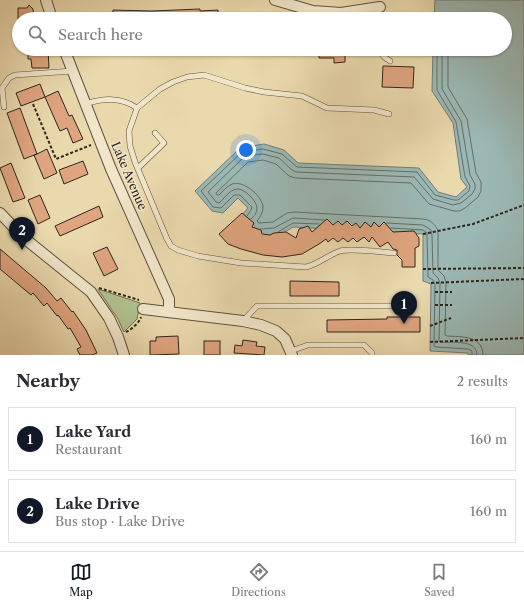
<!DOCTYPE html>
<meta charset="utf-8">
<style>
body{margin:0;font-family:"Libre Caslon Text",serif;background:#f7f7f7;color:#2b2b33}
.you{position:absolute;left:246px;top:150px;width:14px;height:14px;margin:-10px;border:3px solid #fff;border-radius:50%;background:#1a73e8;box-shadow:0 0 0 6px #1a73e833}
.badge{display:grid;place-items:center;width:26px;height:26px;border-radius:50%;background:#111827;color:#fff;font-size:13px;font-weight:700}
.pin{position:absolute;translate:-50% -33px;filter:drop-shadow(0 1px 2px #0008)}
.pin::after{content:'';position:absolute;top:21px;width:14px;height:12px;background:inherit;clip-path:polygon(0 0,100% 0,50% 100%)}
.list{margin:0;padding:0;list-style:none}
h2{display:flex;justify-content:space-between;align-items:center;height:52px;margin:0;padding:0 16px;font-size:17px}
h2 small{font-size:13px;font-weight:400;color:#7c7c81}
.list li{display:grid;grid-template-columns:26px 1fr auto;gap:12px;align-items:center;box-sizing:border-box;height:64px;margin:0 8px 8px;padding:0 8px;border:1px solid #e1e1e2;border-radius:0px}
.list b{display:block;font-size:15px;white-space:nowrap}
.list p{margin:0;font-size:13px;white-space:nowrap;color:#7c7c81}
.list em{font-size:13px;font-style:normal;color:#7c7c81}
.icon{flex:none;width:22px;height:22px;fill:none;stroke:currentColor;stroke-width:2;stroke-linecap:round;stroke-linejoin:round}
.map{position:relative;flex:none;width:524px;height:355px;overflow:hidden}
.search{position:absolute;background:#fff;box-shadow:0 1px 3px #0004;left:12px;right:12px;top:12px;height:44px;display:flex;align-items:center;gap:10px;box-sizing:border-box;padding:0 14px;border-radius:22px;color:#7c7c81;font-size:15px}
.sheet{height:196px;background:#fff}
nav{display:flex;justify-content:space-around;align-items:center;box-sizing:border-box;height:56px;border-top:1px solid #e1e1e2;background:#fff;font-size:11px;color:#7c7c81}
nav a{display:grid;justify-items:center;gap:2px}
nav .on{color:#111827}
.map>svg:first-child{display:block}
.green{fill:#b1c08e;stroke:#707254}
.water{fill:#9bb8b4;stroke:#707d77}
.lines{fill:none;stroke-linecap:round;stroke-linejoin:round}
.shore{stroke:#656e68;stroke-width:1}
.building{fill:#dfa57f;stroke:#2f251b}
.lane-casing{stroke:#5e5240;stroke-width:6}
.street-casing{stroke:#5e5240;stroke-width:12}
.path{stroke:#2f251b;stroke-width:2;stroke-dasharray:3 2;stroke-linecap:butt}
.lane{stroke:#f1e6ca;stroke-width:5}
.street{stroke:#f1e6ca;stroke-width:10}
.labels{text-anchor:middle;stroke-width:3;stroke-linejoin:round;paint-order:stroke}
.street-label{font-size:12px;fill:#2f251b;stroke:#f1e6ca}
</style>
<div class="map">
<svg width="524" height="355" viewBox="0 0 524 355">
<rect width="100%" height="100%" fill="#ead9ad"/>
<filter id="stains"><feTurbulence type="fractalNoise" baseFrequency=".005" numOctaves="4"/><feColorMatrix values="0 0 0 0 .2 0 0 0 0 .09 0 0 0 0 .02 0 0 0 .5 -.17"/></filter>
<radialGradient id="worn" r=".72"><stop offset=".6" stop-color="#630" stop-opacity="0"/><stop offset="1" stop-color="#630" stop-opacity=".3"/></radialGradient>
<polygon class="green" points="98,289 140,303 137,319 124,332 118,319"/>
<polygon class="water" points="435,0 524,0 524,355 468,355 468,353 430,351 431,284 423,281 423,234 293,227 277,237 253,238 234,224 248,208 238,198 223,213 212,211 195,191 240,148 264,144 284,150 298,163 419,168 438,192 456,197 467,187 461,179 453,123 432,91 433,49 505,49 505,19 434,19"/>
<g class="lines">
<g class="shore">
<path d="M448 49V87L467 119 476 173 481 182V191L478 197 465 208 460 211H454L429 204 411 183 295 178 289 176 276 164 263 160 248 162 216 193 217 195H219C223 191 227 186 232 184 243 180 261 195 263 206 263 212 261 216 257 221L259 223 273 222 287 213 294 212 423 219C431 220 435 224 438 231V270L444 276 446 282 445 335 447 336C461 337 483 335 483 355"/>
<polyline points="247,216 251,210 252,207 240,195 234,195 221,208 213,207 201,191 242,152 263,149 282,154 297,167 417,172 435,195 454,200 458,200 469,191 470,186 465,177 456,122 437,90 437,49"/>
<path d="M251 219C254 216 257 213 257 208 257 201 244 188 237 189 229 190 224 199 219 203L216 202 208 192 245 156 263 154 279 158 292 170 296 172 414 177 433 199 453 205 461 203 472 194 475 189V184L470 175 461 121 442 89V49"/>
<path d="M386 223 423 225 431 230 432 235 433 273 438 278 440 283 439 341 440 342C452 343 477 339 477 355"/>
<polyline points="391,228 423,230 427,233 428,277 433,280 435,284 434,346 436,347 468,349 472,351 472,355"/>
<polyline points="261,229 274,228 293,218 325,220"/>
<polyline points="278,232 293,223 319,224"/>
</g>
</g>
<g class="building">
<polygon points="29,5 33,9 34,19 18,19 18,8 27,8"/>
<polygon points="200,9 200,11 218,10 218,19 113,19 113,10 152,11"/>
<polygon points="28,49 48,49 49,68 32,68 31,59 28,59"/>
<polygon points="319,49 345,49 345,62 334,63 334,58 319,58"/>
<polygon points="383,66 414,67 413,88 382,87"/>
<polygon points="40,84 45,97 21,106 16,93"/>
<polygon points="58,91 69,116 72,115 83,139 73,143 67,128 60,131 45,97"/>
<polygon points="20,108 37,154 47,149 57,173 44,179 34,155 37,154 24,159 7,113"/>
<polygon points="83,161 88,174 64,184 59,170"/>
<polygon points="11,163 25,198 13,202 0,168"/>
<polygon points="40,195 50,218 38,224 28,200"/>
<polygon points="99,206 103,217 60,236 55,226"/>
<polygon points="242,213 254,223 252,227 261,230 262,234 270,235 274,233 286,232 296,238 299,229 308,226 312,232 327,219 333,225 338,221 342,225 347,221 352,226 356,223 360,228 365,222 371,227 374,222 379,227 384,222 393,232 414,231 419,238 419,246 415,248 415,267 402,267 402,260 397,255 397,250 393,249 388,242 380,247 372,237 369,242 364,237 357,242 353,238 348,242 343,238 338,242 333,238 328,242 326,239 319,244 302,254 282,257 263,255 241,249 228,244 219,234"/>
<polygon points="107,247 118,269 104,276 93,253"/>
<polygon points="0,249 46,288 57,301 61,298 72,312 73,311 86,330 97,353 92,355 80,355 77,349 81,347 70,328 68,329 58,315 57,316 47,303 44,306 33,293 31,295 0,269"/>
<polygon points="290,281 339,282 339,296 290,296"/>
<polygon points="387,317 420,317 420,332 327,332 327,320 387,319"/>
<polygon points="178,336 179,354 150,355 150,341 156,341 156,337"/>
<polygon points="243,340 257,342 256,346 265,347 264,355 234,353 235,345 242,346"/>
<rect x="204" y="341" width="16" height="14"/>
</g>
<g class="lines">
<g class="lane-casing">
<g id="lane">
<polyline points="368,10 369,19"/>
<polyline points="378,49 384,57 390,61"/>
<path d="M85 104C104 98 121 97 137 108L129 131 130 146 135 162 167 239 171 246 178 250 198 256 241 263 306 267C319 264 328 255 340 251 352 248 380 252 394 253"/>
<polyline points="4,107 2,88 9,78 15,75 73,71"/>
<polyline points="137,108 160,89 173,82 187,77 204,75 245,88 264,92 302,96 327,108 374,110 389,114"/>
<polyline points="138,168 164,143 155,133"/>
<polyline points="243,321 257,306 397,306"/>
<polyline points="291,351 308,345 364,345 372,353 372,355"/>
</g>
</g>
<g class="street-casing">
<g id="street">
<polyline points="46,0 52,19"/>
<polyline points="275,0 313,11 341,13 380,7"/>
<polyline points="64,49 111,169 169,299 169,312"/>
<polyline points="0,213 24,238 91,292 109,318 118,337 124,355"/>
<polyline points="143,309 243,321 261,325 276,331 285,339 292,355"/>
</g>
</g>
<g class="path">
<polyline points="33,104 56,159 91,145"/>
<polyline points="423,234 473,224 524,205"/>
<polyline points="423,269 524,268"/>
<polyline points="431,283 524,279"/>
<polyline points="99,288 139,300"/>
<polyline points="435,292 452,292"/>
<polyline points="435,305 452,305"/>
<polyline points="430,326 451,318"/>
<path d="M126 332C132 329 139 323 141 317"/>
<polyline points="430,342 524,338"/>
</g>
<use href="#lane" class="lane"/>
<use href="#street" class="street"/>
</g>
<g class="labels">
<g class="street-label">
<text transform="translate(129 176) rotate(67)" y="4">Lake Avenue</text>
</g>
</g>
<rect width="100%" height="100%" filter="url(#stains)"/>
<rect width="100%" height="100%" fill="url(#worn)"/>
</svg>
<div class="you"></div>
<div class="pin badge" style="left:404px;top:324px">1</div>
<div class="pin badge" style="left:22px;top:250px">2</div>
<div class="search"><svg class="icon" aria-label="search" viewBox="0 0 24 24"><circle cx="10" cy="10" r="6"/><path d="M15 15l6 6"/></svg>Search here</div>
</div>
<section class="sheet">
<h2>Nearby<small>2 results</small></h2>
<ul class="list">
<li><span class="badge">1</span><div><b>Lake Yard</b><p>Restaurant</p></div><em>160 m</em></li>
<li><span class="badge">2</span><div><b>Lake Drive</b><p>Bus stop · Lake Drive</p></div><em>160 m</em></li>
</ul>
</section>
<nav>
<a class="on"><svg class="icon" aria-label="map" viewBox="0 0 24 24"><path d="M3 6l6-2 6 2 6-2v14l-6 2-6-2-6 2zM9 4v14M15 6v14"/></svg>Map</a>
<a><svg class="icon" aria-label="directions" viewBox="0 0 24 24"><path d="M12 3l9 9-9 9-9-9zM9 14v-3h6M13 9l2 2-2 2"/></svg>Directions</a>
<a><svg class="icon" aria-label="saved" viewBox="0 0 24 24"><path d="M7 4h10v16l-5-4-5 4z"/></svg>Saved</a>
</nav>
